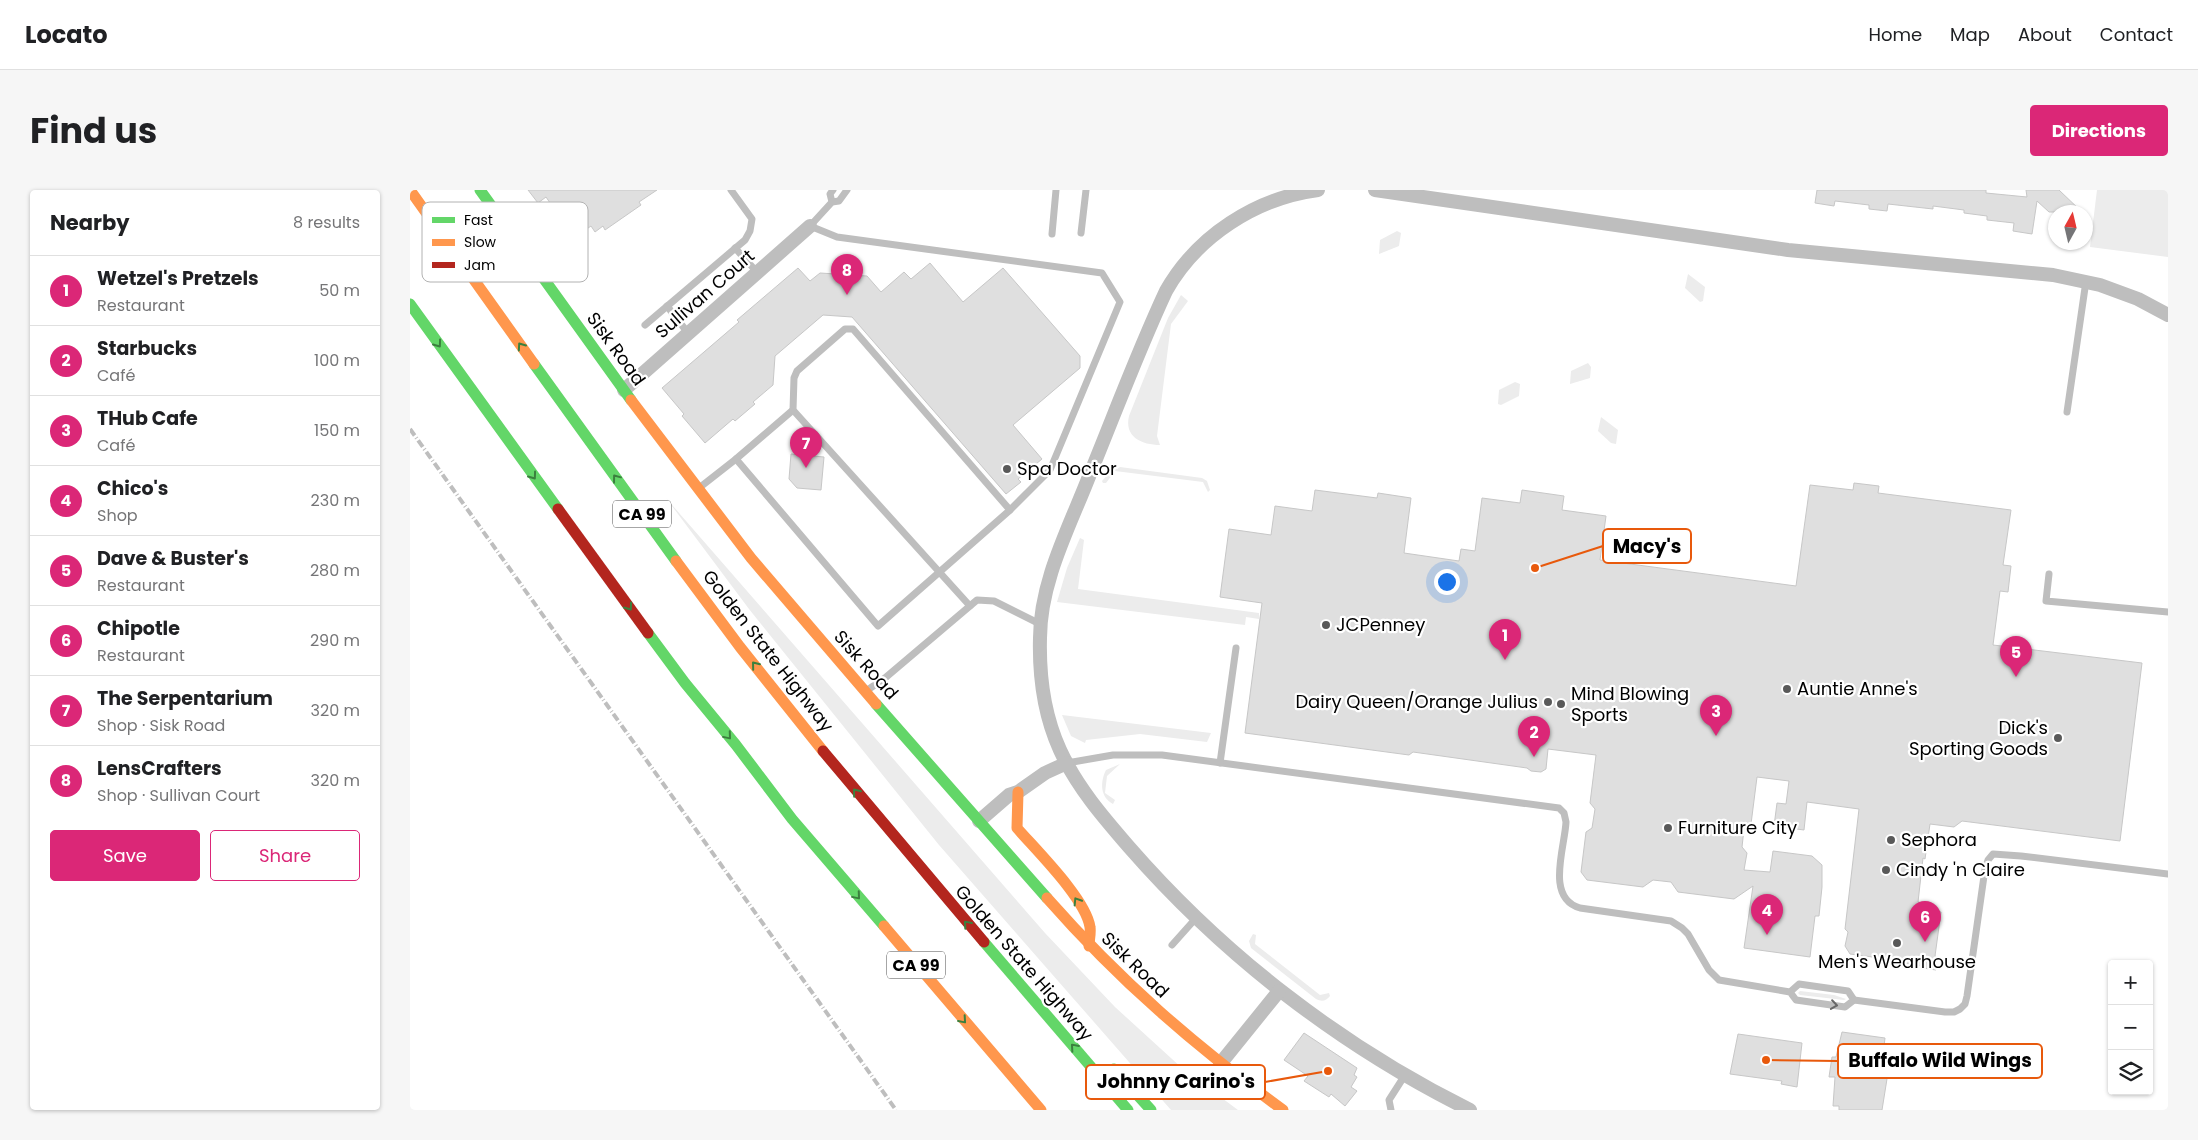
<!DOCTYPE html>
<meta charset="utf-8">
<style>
body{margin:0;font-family:Poppins,sans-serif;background:#f6f6f6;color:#202124}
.controls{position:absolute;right:15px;bottom:15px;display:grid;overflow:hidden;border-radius:5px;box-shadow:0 1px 4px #0004}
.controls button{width:45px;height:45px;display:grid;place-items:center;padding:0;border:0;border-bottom:1px solid #e0e0e0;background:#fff;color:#202124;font:25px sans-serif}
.compass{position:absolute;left:1638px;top:15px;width:45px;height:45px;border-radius:50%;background:#fff;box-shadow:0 1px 4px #0004;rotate:8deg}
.you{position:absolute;left:1036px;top:391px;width:18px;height:18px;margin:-12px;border:4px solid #fff;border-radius:50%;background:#1a73e8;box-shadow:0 0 0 8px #1a73e833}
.badge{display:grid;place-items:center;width:32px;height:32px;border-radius:50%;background:#db2777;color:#fff;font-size:16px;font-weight:700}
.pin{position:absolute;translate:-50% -41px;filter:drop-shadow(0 1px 2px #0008)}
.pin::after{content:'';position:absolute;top:26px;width:18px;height:15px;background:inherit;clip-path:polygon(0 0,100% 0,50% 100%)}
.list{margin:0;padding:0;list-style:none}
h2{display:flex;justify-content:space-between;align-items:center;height:65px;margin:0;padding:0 20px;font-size:21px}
h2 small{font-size:16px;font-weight:400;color:#757577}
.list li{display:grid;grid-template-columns:32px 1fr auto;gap:15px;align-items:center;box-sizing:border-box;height:70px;padding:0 20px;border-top:1px solid #e0e0e0}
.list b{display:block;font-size:19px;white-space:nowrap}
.list p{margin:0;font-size:16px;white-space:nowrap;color:#757577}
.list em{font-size:16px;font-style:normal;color:#757577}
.actions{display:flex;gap:10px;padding:15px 20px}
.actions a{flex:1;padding:11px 0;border:1px solid #db2777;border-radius:5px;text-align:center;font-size:18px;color:#db2777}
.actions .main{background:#db2777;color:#fff}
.icon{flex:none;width:28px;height:28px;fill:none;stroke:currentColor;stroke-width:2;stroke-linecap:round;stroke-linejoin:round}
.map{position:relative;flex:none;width:1758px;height:920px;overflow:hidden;border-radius:5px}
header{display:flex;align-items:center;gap:30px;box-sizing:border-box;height:70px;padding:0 25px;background:#fff;border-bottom:1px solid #e0e0e0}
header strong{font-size:24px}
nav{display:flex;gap:28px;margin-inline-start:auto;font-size:18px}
.intro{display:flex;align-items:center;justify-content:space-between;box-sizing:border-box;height:120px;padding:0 30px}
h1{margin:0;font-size:35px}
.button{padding:12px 22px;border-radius:5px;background:#db2777;color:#fff;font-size:18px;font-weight:700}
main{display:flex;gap:30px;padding:0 30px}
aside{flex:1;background:#fff;border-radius:5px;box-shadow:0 1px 4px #0004}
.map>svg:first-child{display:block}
.green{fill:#ececec}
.building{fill:#dfdfdf;stroke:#c7c7c7}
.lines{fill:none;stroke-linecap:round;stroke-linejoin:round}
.lane{stroke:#bebebe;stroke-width:7}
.street{stroke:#bebebe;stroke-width:14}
.fast{stroke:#63d668;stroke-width:11}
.slow{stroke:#ff974d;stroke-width:11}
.jam{stroke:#b3261e;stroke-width:11}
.rail{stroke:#bebebe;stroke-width:4;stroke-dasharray:8 2.5 1 2.5;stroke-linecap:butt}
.oneway{stroke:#3b803e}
.oneway2{stroke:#686868}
.poi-dot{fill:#595959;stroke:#fff;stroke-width:2}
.labels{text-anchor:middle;stroke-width:4.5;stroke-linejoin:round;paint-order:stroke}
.shield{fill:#fff;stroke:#4c4c4c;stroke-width:1}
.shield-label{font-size:16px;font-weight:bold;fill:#000}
.street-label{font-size:18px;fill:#000;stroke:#fff}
.poi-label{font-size:18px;fill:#000;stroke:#fff;text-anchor:start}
.key{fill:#fff;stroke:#b2b2b2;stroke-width:1}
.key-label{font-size:14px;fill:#000}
.leader{fill:none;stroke:#e8590c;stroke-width:2}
.callout-dot{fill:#e8590c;stroke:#fff;stroke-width:2}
.callout{fill:#fff;stroke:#e8590c;stroke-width:2}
.callout-label{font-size:19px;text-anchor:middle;font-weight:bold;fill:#000}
</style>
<header>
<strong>Locato</strong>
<nav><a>Home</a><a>Map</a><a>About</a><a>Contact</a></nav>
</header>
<div class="intro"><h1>Find us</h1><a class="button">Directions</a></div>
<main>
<aside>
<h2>Nearby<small>8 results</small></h2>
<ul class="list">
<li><span class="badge">1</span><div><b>Wetzel's Pretzels</b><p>Restaurant</p></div><em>50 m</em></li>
<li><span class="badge">2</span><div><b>Starbucks</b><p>Café</p></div><em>100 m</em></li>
<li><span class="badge">3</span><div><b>THub Cafe</b><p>Café</p></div><em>150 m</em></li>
<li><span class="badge">4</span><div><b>Chico's</b><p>Shop</p></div><em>230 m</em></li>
<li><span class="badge">5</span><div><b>Dave &amp; Buster's</b><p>Restaurant</p></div><em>280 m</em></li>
<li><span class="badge">6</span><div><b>Chipotle</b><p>Restaurant</p></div><em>290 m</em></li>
<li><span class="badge">7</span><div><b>The Serpentarium</b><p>Shop · Sisk Road</p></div><em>320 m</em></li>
<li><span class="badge">8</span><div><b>LensCrafters</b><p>Shop · Sullivan Court</p></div><em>320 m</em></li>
</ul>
<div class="actions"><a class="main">Save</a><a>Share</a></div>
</aside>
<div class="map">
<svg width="1758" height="920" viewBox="0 0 1758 920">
<rect width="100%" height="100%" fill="#fff"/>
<g class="green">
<polygon points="1687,0 1758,0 1758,67 1680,57"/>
<polygon points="987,41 991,43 989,56 969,64 970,50"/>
<polygon points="1278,84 1295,97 1293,111 1290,112 1275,98"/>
<path d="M771 105 778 111 761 134 747 246 750 255C732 255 714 247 719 226L758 128Z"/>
<polygon points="1178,173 1181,177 1180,188 1160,194 1161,181"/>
<polygon points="1105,192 1110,194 1109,206 1091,215 1088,214 1089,200"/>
<polygon points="1191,227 1208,240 1206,254 1201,253 1188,241"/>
<polygon points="710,277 792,288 797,291 800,300 798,302 793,292 705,281 696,293 693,293 692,291 699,283"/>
<polygon points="256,308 635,743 705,817 773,879 828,920 761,920 529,655 339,419"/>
<polygon points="670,348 674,350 668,399 849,423 849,429 836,427 835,435 647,412 657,378"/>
<polygon points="652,525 801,543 797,552 730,544 676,550 675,553 661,546"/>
<path d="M710 574 697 586 695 603 705 610 703 614C690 607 690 592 696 580Z"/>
<path d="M843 744 846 745 845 754 910 805 919 803 920 806C916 811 912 812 906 809L841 758 839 751Z"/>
<polygon points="1390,801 1424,805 1436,809 1434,810 1390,805 1388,803"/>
</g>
<g class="building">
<polygon points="118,0 247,0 229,12 231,15 195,40 193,36 185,42 181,36 164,48 136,7 128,13"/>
<polygon points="1407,0 1576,0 1576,3 1617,7 1616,0 1649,0 1672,22 1639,22 1627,11 1622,44 1603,41 1604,33 1577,30 1577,26 1554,23 1554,20 1523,16 1523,19 1478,14 1477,21 1459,19 1459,15 1425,11 1424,16 1405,13"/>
<polygon points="520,73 553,112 593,78 670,166 670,178 603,235 632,269 608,289 611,292 596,304 442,127 413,125 365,166 363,195 343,212 345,214 325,231 323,229 295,253 272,226 274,224 252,198 329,132 327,130 388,78 400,91 410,83 457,86 471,102 494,82 501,89"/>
<polygon points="381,264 414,267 411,300 387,298 379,289"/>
<polygon points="1444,293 1469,296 1468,303 1601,320 1593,375 1601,376 1598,402 1590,401 1583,455 1732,473 1710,651 1552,631 1544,637 1520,634 1515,669 1513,668 1508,712 1512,713 1511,719 1531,722 1525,766 1527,767 1526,780 1513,778 1514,776 1469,770 1470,768 1440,764 1435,756 1438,742 1435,739 1449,619 1397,612 1394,640 1364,636 1367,613 1376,614 1379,591 1347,587 1341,634 1334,639 1332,657 1337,663 1334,680 1360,682 1363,661 1402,666 1412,675 1412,697 1409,726 1405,726 1400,767 1334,758 1343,696 1324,709 1268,702 1261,692 1243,690 1233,697 1177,690 1171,682 1176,642 1182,638 1185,619 1180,613 1186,565 1138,559 1136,579 1131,582 1121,581 1117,578 1003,562 999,565 835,543 852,413 810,407 819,339 861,345 865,316 902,321 905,300 967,308 968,303 1001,308 994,363 1049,371 1051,359 1065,361 1072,308 1110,313 1112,300 1154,306 1152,320 1196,326 1190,370 1386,396 1400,295 1443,300"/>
<polygon points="1432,842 1475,848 1473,864 1481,864 1472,920 1429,920 1429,916 1423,916 1425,887 1419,887 1422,867 1426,867"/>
<polygon points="894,843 947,878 944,885 947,887 941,897 947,901 935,916 921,904 919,907 894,891 898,886 874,870"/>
<polygon points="1328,844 1392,853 1387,897 1371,894 1372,891 1320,884"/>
</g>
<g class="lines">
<g class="lane">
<polyline points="422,12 420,4 423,0"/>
<polyline points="671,43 676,0"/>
<polyline points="642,44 646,0"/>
<polyline points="325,58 347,82"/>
<polyline points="257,116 278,143"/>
<polyline points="235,135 335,50 340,41 342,29 321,0"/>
<polyline points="1657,222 1676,91"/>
<polyline points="326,269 468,436 600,320 640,280 710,112 692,83 427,47 400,36 422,12 429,11 437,0"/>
<polyline points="289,298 326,269 383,220"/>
<polyline points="1639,384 1636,411 1758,422"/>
<polyline points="560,416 383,220 384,188 387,181 435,139 443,139 600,320"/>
<polyline points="456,501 475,488 567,410 584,411 630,434"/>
<path d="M657 573 703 565H752L1149 618 1154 623 1156 632C1155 657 1135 708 1170 718L1261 731 1272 738 1278 744 1299 780 1309 790 1380 802 1386 810 1435 817 1444 810 1438 801 1389 794 1380 802"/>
<polyline points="810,573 826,458"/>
<polyline points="762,755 787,727"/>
<polyline points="1444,810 1535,822 1544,822 1550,819 1555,814 1557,806 1575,679 1578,670 1583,664 1611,666 1758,684"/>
<polyline points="981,920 979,910 995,885"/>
</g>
<g class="street">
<path d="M908 0C846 8 787 46 756 101 728 161 705 223 680 284 660 336 630 391 630 448 629 486 634 525 650 560 667 597 693 627 719 657 814 766 931 856 1060 920"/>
<polyline points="965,0 1378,60 1643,85 1690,95 1728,109 1758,125"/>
<polyline points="214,200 400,36"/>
<polyline points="569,631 599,605 608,602 635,583 657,573"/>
<polyline points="810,874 869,801"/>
</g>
<g class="fast">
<polyline points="70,0 221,210"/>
<polyline points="0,114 148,319"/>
<polyline points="124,174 266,371"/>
<polyline points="238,443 275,493 326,555 382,629 474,736"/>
<polyline points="466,514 637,708"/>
<polyline points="574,752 718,920"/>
<polyline points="704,879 741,920"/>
</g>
<g class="slow">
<polyline points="0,0 124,174"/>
<polyline points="221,210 341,368 466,514"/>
<polyline points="266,371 330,457 413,561"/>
<path d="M608 602 607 638C626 660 676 709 680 737 681 743 679 750 679 756"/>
<path d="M637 708C710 791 784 855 873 920"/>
<polyline points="474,736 631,920"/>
</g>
<g class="jam">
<polyline points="148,319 238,443"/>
<polyline points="413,561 574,752"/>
</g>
<polyline class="rail" points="0,239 486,920"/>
</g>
<defs><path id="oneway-chevron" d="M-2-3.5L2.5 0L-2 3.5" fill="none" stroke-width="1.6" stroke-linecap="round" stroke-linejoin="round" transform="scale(1.25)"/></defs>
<g class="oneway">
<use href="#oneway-chevron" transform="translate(28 154) rotate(54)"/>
<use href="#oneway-chevron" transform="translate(111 156) rotate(-125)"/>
<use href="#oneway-chevron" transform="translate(123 286) rotate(54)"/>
<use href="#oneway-chevron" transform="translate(206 288) rotate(-127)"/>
<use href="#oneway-chevron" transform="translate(219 417) rotate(54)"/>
<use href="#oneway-chevron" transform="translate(345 475) rotate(-129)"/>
<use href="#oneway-chevron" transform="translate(318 546) rotate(50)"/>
<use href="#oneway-chevron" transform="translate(446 602) rotate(-129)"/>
<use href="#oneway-chevron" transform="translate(447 706) rotate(50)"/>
<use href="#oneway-chevron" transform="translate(667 711) rotate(-122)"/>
<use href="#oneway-chevron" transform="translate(557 734) rotate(-131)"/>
<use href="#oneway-chevron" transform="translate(553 830) rotate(49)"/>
<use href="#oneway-chevron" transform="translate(664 857) rotate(-131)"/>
</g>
<use class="oneway2" href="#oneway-chevron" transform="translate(1424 815) rotate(8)"/>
<g class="poi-dot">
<circle cx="597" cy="279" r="5"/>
<circle cx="916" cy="435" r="5"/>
<circle cx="1377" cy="499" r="5"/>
<circle cx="1138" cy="512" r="5"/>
<circle cx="1151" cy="514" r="5"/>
<circle cx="1648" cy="548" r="5"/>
<circle cx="1258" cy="638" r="5"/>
<circle cx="1481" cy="650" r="5"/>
<circle cx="1476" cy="680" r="5"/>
<circle cx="1487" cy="753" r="5"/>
</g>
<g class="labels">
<g class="shield">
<rect x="203" y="310.5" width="58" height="27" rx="4"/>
<rect x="477" y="761.5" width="58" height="27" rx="4"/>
</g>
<g class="shield-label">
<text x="232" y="330">CA 99</text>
<text x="506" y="781">CA 99</text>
</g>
<g class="street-label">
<text transform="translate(295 104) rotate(-41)" y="6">Sullivan Court</text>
<text transform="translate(206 159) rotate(54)" y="6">Sisk Road</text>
<text transform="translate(358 461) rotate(52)" y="6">Golden State Highway</text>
<text transform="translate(456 475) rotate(48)" y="6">Sisk Road</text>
<text transform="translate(614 773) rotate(49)" y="6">Golden State Highway</text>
<text transform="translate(725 775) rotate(44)" y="6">Sisk Road</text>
</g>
<g class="poi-label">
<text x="607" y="285">Spa Doctor</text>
<text x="926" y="441">JCPenney</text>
<text x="1387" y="505">Auntie Anne's</text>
<text x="1161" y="510">Mind Blowing<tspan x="1161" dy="21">Sports</tspan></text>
<text x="1128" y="518" text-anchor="end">Dairy Queen/Orange Julius</text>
<text x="1638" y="544" text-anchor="end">Dick's<tspan x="1638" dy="21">Sporting Goods</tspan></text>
<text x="1268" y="644">Furniture City</text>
<text x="1491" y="656">Sephora</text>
<text x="1486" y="686">Cindy 'n Claire</text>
<text x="1487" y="778" text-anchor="middle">Men's Wearhouse</text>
</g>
</g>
<rect x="12" y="12" width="166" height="80" rx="8" class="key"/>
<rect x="22" y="27" width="23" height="6" fill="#63d668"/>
<rect x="22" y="49" width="23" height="7" fill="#ff974d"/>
<rect x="22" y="72" width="23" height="6" fill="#b3261e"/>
<g class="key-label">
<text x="54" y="35">Fast</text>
<text x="54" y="57">Slow</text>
<text x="54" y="80">Jam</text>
</g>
<path class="leader" d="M1125 378L1193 356M1356 870L1428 871M918 881L855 892"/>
<g class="callout-dot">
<circle cx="1125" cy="378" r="5"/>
<circle cx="1356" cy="870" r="5"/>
<circle cx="918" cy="881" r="5"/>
</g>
<g class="callout">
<rect x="1193" y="339" width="88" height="34" rx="5"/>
<rect x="1428" y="854" width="204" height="34" rx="5"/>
<rect x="676" y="875" width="179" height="34" rx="5"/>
</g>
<g class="callout-label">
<text x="1237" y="363">Macy's</text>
<text x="1530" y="877">Buffalo Wild Wings</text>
<text x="766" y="898">Johnny Carino's</text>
</g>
</svg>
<div class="controls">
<button>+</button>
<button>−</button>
<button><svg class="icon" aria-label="layers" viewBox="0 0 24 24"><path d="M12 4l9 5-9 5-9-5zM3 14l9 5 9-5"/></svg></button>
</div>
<svg class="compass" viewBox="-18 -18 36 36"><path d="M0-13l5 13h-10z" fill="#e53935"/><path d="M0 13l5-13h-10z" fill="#757577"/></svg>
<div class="you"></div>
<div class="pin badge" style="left:1095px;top:470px">1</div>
<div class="pin badge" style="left:1124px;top:567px">2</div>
<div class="pin badge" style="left:1306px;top:546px">3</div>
<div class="pin badge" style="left:1357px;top:745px">4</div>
<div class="pin badge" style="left:1606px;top:487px">5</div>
<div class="pin badge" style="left:1515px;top:752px">6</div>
<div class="pin badge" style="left:396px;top:278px">7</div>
<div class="pin badge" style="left:437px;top:105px">8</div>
</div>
</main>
